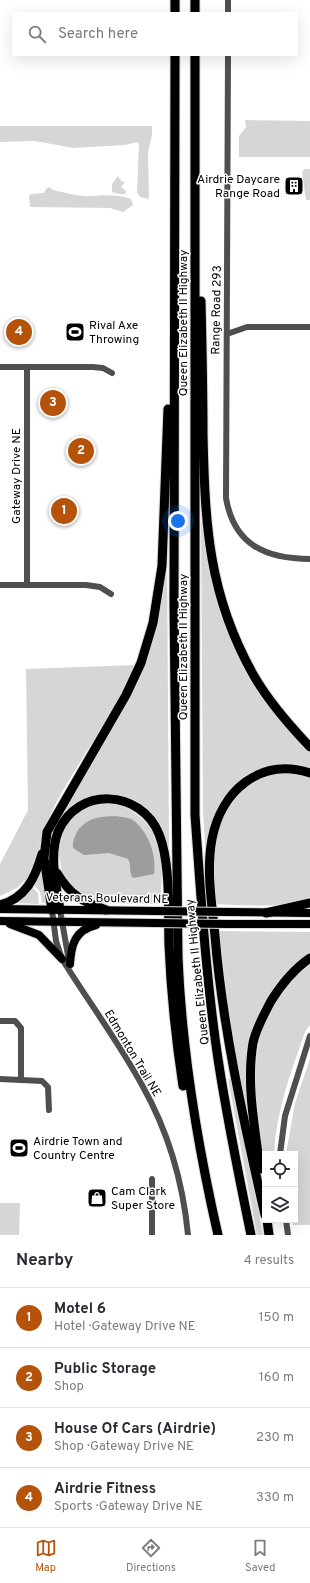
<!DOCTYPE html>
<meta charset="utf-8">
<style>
body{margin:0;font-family:Overpass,sans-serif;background:#f2f2f3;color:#2b2b33}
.controls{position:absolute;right:12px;bottom:12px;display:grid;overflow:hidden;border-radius:0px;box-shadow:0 4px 16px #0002}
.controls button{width:36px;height:36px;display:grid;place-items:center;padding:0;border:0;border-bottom:1px solid #e1e1e2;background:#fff;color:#2b2b33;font:20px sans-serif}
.you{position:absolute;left:178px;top:521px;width:14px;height:14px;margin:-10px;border:3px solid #fff;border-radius:50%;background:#1a73e8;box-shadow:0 0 0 6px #1a73e833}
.badge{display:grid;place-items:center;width:26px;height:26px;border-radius:50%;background:#b45309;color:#fff;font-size:13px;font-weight:700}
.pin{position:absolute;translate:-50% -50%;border:2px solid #fff;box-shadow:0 1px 4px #0006}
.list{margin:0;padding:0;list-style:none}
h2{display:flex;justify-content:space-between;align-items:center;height:52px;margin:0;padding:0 16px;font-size:17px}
h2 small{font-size:13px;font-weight:400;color:#7c7c81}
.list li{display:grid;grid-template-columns:26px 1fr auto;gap:12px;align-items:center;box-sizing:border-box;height:60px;padding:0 16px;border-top:1px solid #e1e1e2}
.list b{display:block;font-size:15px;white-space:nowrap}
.list p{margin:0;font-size:13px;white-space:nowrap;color:#7c7c81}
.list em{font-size:13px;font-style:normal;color:#7c7c81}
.icon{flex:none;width:22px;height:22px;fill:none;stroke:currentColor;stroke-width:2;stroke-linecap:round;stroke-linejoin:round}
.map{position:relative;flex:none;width:310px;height:1235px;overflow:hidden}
.search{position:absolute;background:#fff;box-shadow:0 4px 16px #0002;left:12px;right:12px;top:12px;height:44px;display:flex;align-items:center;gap:10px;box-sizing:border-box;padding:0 14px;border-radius:0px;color:#7c7c81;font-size:15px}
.sheet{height:292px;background:#fff}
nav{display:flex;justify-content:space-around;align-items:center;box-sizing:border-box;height:56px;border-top:1px solid #e1e1e2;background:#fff;font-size:11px;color:#7c7c81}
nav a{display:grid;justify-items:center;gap:2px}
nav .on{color:#b45309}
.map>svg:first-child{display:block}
.green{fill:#d6d6d6}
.water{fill:#9d9d9d}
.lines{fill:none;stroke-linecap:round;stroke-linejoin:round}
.major-casing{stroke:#dbdbdb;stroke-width:10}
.highway-casing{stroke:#dbdbdb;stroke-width:11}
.minor{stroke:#4f4f4f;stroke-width:6}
.major{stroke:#000;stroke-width:8}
.highway{stroke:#000;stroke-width:9}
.major-bridge-casing{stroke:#dbdbdb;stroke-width:10;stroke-linecap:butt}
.major-bridge{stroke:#000;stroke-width:8}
.labels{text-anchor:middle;stroke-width:3;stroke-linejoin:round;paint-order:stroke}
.poi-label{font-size:12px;fill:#000;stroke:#fff;text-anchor:start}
.street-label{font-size:12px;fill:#000;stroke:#fff}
</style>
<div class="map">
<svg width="310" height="1235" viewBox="0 0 310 1235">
<rect width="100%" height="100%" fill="#fff"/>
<g class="green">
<polygon points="245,120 310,121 310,157 239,157 239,136 246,127"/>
<polygon points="0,126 152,126 152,135 148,152 149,199 140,197 137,192 139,144 137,142 125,145 73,148 35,141 0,142"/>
<polygon points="304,169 310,169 310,200 306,200 302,173"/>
<polygon points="118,176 121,181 125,182 121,187 126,191 125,194 119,194 112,192 112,184"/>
<path d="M49 187 53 190C63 192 74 195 84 196 99 196 115 193 131 199L133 205 123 212 110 208 30 207 29 196 31 194 44 193 46 189Z"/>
<path d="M201 522H204C209 597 235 662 281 721 290 732 300 742 310 752V768C267 756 230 775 214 817 209 830 209 846 206 860L203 811Z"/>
<path d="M165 553 167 554 169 850C165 841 162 832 158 824 144 802 119 790 92 797 81 799 71 807 62 812L146 656Z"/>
<path d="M135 665C113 715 80 758 55 805 42 829 39 856 29 880H25L17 888 0 896V864L28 810 26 669Z"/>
<path d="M277 772H295L310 776V898C280 909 245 905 214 904 214 865 209 816 243 787 252 779 265 776 277 772Z"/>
<path d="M99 802C135 803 160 828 162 864 162 877 161 891 160 904L96 903 79 892 62 875 58 847 60 834 69 818 83 808Z"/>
<polygon points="42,869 47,903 42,903 40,892 34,885"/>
<polygon points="32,887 38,893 39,904 14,903"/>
<polygon points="219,931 310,932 310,954 259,1016 250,1113 248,1116 246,1114 234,1054"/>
<path d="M310 964V1025L305 1032C291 1072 276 1112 274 1154H265V1175C258 1117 243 1051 276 999 285 985 298 974 310 964Z"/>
<polygon points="310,1059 310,1225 293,1225 292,1220 295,1220 295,1154 287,1154 287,1148 295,1103"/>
<polygon points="231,1078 263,1235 257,1235 228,1079"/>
<polygon points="0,1203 20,1203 19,1235 0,1235"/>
</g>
<path class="water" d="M115 816C120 817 126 817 131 819 148 829 157 856 154 874L133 878C128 872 132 865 128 859L109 853 84 855 73 848C72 842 75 836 78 830 89 817 99 817 115 816Z"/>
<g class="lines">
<g class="major-casing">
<g id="major">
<polyline points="0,909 155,911"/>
<polyline points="227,912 310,913"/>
<polyline points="0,921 155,923"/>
<polyline points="10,924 39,935 62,959"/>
<polyline points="227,924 310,924"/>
<path d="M70 964C71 945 75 930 96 925"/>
</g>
</g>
<g class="highway-casing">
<g id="highway">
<polyline points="175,0 175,13"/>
<polyline points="195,0 195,13"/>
<path d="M175 55 174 605 178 958C182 1052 197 1143 218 1235"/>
<path d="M195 55V815C201 897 206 979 218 1059 227 1118 239 1177 251 1235"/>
<path d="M201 301C202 345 203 390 203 434 205 524 208 595 254 676 269 702 290 726 310 747"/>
<path d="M57 873C71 896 82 901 106 910"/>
<path d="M0 905C26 898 35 878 42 854"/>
<polyline points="52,910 44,858 47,832 126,695 141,663 153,623 162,566 168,409"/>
<path d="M60 910C56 885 49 855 58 832 77 786 141 789 159 834 171 864 168 912 169 945 171 992 176 1040 183 1086"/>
<polyline points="266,913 310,903"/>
<path d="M260 1169C255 1128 246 1084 253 1043 256 1028 264 1015 271 1001 281 985 294 969 310 958"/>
<path d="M265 1215C244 1122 223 1031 215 936 212 904 206 871 212 839 221 791 260 757 310 773"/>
<polyline points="267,1220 269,1235"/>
</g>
</g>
<g class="minor">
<polyline points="228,13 228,0"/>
<path d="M228 55 226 498C234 545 266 559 310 559"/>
<polyline points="227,334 247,327 310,327"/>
<polyline points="0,367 93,367 103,368 112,373"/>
<polyline points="0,585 86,585 100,587 111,594"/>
<polyline points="27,585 27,367"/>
<path d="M52 910 56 941 62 959C88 1001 118 1041 142 1085 168 1131 183 1182 188 1235"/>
<polyline points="60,910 69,961"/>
<polyline points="0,1021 15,1021 21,1028 21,1080"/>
<polyline points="0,1079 42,1081 48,1087 49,1110"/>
<polyline points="280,1154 285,1116 310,1036"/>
<polyline points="152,1179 152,1235"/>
<polyline points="286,1220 288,1235"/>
</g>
<use href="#major" class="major"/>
<use href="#highway" class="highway"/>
<g class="major-bridge-casing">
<g id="major-bridge">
<polyline points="155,911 227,912"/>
<polyline points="155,923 227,924"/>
</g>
</g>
<use href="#major-bridge" class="major-bridge"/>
</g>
<defs>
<g id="building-square" transform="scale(1)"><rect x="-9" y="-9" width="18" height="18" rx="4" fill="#000" stroke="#fff"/><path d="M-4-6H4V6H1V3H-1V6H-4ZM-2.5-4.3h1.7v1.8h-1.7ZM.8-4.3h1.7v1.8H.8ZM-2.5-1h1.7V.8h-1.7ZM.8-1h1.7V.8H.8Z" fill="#fff"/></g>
<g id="stadium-square" transform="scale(1)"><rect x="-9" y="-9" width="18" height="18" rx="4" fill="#000" stroke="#fff"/><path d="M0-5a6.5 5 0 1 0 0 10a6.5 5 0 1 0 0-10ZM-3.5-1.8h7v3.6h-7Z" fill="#fff"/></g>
<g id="shop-square" transform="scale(1)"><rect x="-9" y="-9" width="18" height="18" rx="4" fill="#000" stroke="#fff"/><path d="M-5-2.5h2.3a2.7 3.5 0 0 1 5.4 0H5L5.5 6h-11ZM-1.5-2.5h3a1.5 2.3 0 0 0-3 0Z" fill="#fff"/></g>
</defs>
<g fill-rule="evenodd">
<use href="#building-square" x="294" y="186"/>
<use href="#stadium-square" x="75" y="332"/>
<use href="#stadium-square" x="19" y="1148"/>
<use href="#shop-square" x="97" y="1198"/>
</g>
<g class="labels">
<g class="poi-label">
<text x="280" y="183" text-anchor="end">Airdrie Daycare<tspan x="280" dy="14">Range Road</tspan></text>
<text x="89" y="329">Rival Axe<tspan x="89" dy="14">Throwing</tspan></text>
<text x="33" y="1145">Airdrie Town and<tspan x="33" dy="14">Country Centre</tspan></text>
<text x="111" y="1195">Cam Clark<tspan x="111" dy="14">Super Store</tspan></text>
</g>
<g class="street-label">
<text transform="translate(216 310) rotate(-89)" y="4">Range Road 293</text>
<text transform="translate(183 323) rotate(-90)" y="4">Queen Elizabeth II Highway</text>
<text transform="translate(16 476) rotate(-90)" y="4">Gateway Drive NE</text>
<text transform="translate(183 647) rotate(-90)" y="4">Queen Elizabeth II Highway</text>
<text transform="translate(107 898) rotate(1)" y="4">Veterans Boulevard NE</text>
<text transform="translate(197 972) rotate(-96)" y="4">Queen Elizabeth II Highway</text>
<text transform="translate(133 1053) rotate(59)" y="4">Edmonton Trail NE</text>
</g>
</g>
</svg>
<div class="controls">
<button><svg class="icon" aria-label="locate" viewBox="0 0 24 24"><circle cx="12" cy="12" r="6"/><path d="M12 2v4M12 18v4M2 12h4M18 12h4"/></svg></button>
<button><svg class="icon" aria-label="layers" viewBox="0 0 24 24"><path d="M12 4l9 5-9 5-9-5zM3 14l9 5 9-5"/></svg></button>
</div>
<div class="you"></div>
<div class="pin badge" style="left:64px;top:511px">1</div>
<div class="pin badge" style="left:81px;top:451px">2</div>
<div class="pin badge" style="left:53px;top:403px">3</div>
<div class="pin badge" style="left:19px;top:332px">4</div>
<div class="search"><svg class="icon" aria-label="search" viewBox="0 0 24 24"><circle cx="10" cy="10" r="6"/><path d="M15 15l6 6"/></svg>Search here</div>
</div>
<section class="sheet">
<h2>Nearby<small>4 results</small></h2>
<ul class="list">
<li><span class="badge">1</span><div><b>Motel 6</b><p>Hotel · Gateway Drive NE</p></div><em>150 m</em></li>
<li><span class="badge">2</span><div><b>Public Storage</b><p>Shop</p></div><em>160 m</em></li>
<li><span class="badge">3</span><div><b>House Of Cars (Airdrie)</b><p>Shop · Gateway Drive NE</p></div><em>230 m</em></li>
<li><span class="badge">4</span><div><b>Airdrie Fitness</b><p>Sports · Gateway Drive NE</p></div><em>330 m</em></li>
</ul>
</section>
<nav>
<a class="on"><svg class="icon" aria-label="map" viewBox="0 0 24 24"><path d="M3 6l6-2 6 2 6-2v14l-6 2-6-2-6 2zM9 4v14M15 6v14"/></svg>Map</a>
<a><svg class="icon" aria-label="directions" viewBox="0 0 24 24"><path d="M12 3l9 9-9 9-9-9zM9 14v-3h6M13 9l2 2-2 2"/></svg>Directions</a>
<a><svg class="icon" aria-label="saved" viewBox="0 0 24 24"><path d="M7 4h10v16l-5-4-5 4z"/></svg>Saved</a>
</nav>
